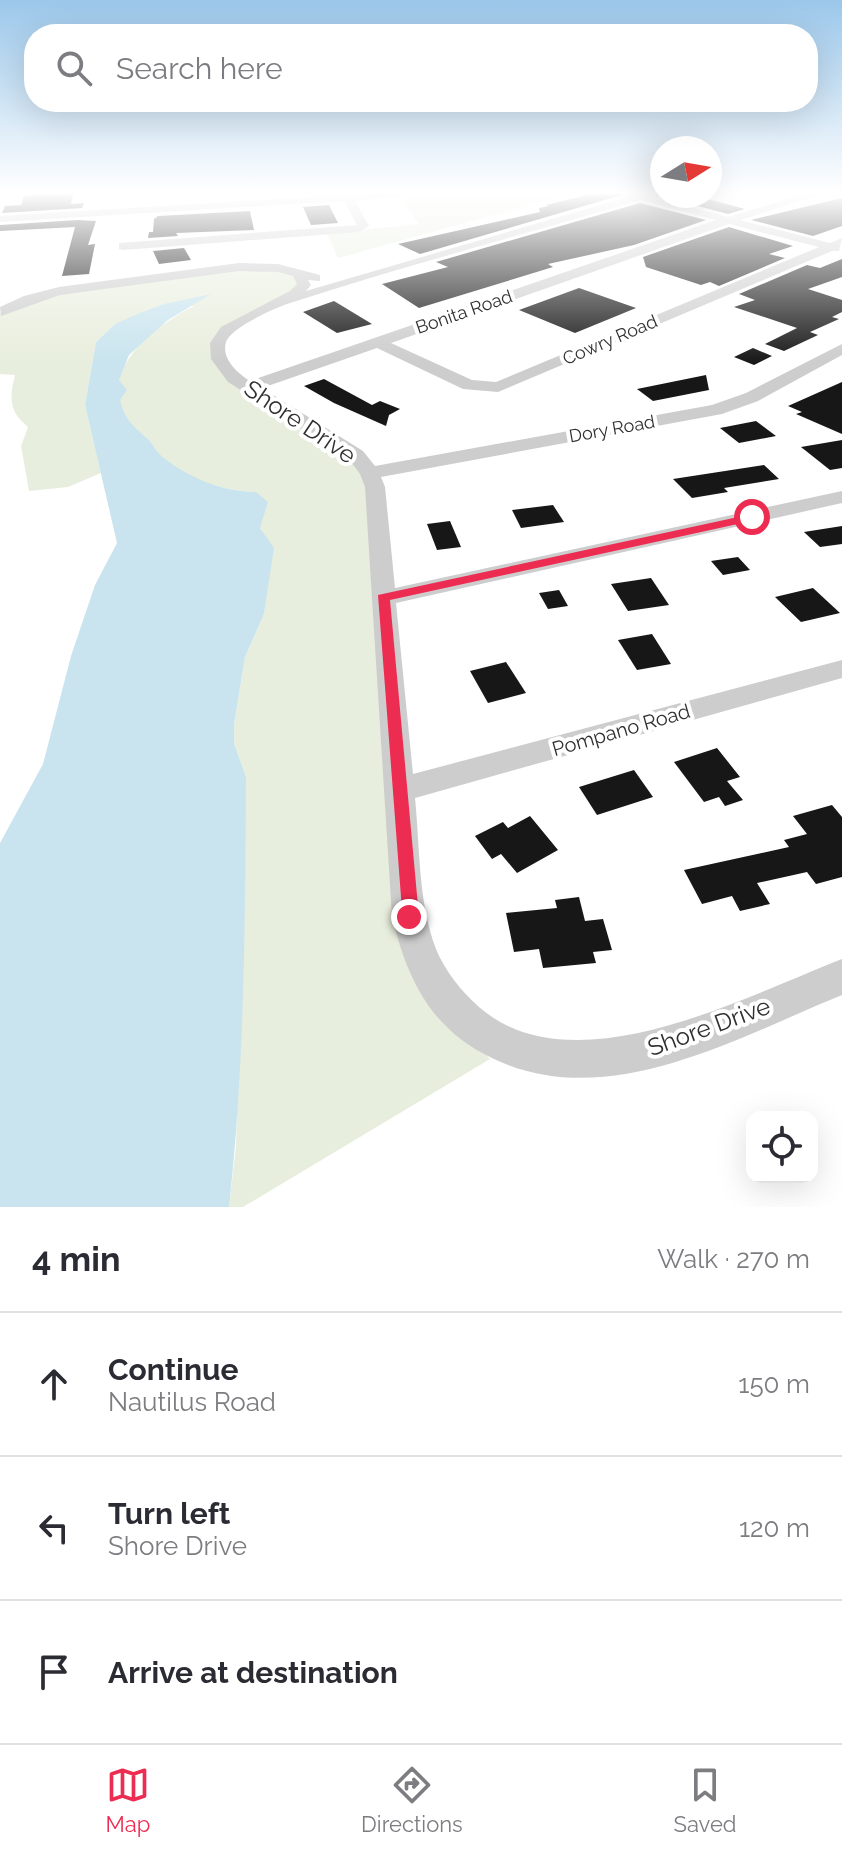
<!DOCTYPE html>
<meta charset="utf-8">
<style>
body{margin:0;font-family:Raleway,sans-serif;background:#f7f7f7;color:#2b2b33}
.controls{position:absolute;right:24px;bottom:24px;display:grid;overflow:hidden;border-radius:16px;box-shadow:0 8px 32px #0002}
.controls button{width:72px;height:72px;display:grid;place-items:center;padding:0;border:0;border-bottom:2px solid #e1e1e2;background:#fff;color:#2b2b33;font:40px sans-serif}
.compass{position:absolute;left:650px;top:136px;width:72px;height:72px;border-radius:50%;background:#fff;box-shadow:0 8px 32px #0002;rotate:79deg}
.stop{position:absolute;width:24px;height:24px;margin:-18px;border:6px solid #ed2c51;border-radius:50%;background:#fff}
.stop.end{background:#ed2c51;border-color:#fff;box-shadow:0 2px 8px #0008}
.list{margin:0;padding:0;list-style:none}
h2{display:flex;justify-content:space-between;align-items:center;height:104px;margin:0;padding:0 32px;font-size:34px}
h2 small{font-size:26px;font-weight:400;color:#7c7c81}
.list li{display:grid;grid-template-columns:52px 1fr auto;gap:24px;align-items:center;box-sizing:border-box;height:144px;padding:0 32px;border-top:2px solid #e1e1e2}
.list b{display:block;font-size:30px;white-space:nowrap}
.list p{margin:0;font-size:26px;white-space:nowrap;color:#7c7c81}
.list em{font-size:26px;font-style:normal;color:#7c7c81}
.icon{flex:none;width:44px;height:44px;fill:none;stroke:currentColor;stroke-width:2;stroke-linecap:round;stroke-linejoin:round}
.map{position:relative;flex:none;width:842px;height:1207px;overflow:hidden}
.search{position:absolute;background:#fff;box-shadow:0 8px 32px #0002;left:24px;right:24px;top:24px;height:88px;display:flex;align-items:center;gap:20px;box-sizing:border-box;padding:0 28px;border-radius:32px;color:#7c7c81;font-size:30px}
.sheet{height:536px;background:#fff}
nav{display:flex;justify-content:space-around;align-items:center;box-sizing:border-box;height:112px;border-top:2px solid #e1e1e2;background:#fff;font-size:22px;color:#7c7c81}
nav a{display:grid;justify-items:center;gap:4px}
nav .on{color:#ed2c51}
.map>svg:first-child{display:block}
.green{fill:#e8eedd}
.water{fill:#c9e4ee}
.building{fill:#171717}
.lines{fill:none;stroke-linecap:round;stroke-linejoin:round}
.street{fill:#cdcdcd;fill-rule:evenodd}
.route{fill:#ed2c51}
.labels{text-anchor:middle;stroke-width:8;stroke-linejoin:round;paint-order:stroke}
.far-street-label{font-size:18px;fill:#303030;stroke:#fff}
.street-label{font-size:20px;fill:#303030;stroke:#fff}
.near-street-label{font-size:24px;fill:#303030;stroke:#fff}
</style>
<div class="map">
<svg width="842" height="1207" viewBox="0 0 842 1207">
<rect width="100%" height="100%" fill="#fff"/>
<g class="green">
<polygon points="421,194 570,194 338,258 327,233 419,224 398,196"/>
<path d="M253 266 290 271 300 284 289 297 260 308 215 347 244 394 304 427 365 471 415 968 490 1059 243 1207H229L236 1146 246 777 234 743V725L245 657 264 614 273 548 260 528 256 492C226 492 182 478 160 455 156 450 153 444 149 440 143 434 135 431 130 424 91 374 154 326 194 306L164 304 115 324 96 342 85 405 101 473 68 487 29 491 21 446 28 427C9 412 9 398 15 375L0 374V313L40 295Z"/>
</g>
<path class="water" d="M211 294 168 320 129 355 119 380 127 390 120 400C125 420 133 426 148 439 154 445 157 453 164 458 189 478 224 492 256 492L268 502 260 528 274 548 264 614 245 657 234 725V743L246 777C245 920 245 1064 229 1207H0V843L43 764 71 656 95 585 117 543 85 405 96 342 115 324 135 315 164 304Z"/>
<g class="building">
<polygon points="38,194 73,194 71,204 84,203 82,208 2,213 5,206 21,205 24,196"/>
<polygon points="591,194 625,194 420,254 398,244 540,212 539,208 549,206 546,205"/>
<polygon points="656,195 697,196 745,209 728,214"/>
<polygon points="842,198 842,226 813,236 751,220"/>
<polygon points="640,203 706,220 634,245 548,264 553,267 419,308 382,284 448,267 436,262"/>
<polygon points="329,205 338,223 311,225 303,207"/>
<polygon points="250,211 254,230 176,233 178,236 148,238 149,232 153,232 154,219 158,216"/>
<polygon points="78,220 96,221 88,245 95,244 89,274 62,276 75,227 0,231 0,225"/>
<polygon points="729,227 793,246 769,254 785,258 719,286 710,282 701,285 646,267 643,257"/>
<polygon points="184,248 191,260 159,264 153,251"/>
<polygon points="842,259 842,277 808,289 842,300 842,312 832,317 839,319 810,332 818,335 784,351 765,344 797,328 734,307 755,300 739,294 807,265 820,268"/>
<polygon points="579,288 636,308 575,333 519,310"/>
<polygon points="334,301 372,324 337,333 303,312"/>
<polygon points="753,348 772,356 754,365 734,357"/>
<polygon points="706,375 709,390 653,401 637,389"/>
<polygon points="324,379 372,405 380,401 400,409 389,415 386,426 334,403 304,386"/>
<polygon points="842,382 842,434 796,414 802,412 788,406"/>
<polygon points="756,421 776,436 739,443 720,428"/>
<polygon points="842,440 842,468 830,470 801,447"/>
<polygon points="764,465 779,479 724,488 728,492 692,498 673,479"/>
<polygon points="553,505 564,522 521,528 512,510"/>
<polygon points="450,521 461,547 437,550 427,524"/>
<polygon points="842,526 842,544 820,547 804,532"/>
<polygon points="738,557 750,570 723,575 711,561"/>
<polygon points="651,578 669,605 628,611 611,584"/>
<polygon points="813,588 840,613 801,622 775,597"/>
<polygon points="559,590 568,606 548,609 539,593"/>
<polygon points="652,634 671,664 637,670 618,640"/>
<polygon points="506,662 526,693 488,703 470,671"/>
<polygon points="717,748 740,777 727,781 743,800 725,806 719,797 704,802 674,762"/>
<polygon points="634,770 653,797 597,815 579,787"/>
<polygon points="832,805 842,817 842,877 816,884 807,872 757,883 770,904 740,911 732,896 702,904 684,870 789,847 784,840 807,834 793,816"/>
<polygon points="530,816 558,850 517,873 501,854 492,859 475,836 503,822 508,828"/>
<polygon points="579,897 585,921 603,919 612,950 593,952 596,963 543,968 539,949 514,952 506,913 557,908 555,900"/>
</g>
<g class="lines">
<g class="street">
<polygon points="357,194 420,194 355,201 369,226 359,232 123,250 119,249 119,243 357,225 344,201 0,222 0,216"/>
<path d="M637 194H654L651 197 728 217 803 194H822L740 220 830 243 842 238 839 251H832L498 392 463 389 377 348 262 388 363 451 375 466 712 405 746 393 842 344V355L758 401 722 414 381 477 385 487 395 588 842 491V503L396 603 413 774 842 660V678L415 798C420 847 418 902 436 949 445 971 461 991 479 1007 573 1089 744 997 842 959V995C736 1038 608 1113 494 1059 432 1030 408 982 392 917L365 487 360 474 349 459 228 382 211 359 210 343 221 327 290 291 297 284 293 276 278 272 239 271 60 295 1 316 0 307 24 296 59 287 239 263 278 264 320 275V281L308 280 311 285 306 291ZM640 200 716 220 250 381C238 373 221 359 226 342 230 328 273 309 287 304 403 266 523 235 640 200ZM729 224 819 247 496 382 472 380 391 343Z"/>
</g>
</g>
<linearGradient id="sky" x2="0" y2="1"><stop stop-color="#9bc7ea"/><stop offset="0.53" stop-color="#fff"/><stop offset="1" stop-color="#fff" stop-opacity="0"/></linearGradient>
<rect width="842" height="363" fill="url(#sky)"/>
<polygon class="route" points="752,514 758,517 756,520 390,600 419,917 416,923 409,925 403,923 378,595"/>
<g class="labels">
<g class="far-street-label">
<text transform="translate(464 312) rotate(-19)" y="6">Bonita Road</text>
<text transform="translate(610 340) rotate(-23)" y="6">Cowry Road</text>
<text transform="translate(612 429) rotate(-10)" y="6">Dory Road</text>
</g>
<g class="street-label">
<text transform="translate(621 730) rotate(-16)" y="7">Pompano Road</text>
</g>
<g class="near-street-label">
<text transform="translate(300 422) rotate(34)" y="8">Shore Drive</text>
<text transform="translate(709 1027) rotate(-20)" y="8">Shore Drive</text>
</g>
</g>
</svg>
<div class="controls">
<button><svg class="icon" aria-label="locate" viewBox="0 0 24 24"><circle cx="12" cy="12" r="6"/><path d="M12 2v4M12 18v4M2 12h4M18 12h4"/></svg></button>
</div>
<svg class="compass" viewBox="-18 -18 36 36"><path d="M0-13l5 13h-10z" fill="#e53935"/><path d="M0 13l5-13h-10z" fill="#7c7c81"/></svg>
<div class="stop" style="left:752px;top:517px"></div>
<div class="stop end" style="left:409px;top:917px"></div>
<div class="search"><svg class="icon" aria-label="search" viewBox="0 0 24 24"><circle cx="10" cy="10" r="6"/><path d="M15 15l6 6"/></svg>Search here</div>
</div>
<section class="sheet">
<h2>4 min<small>Walk · 270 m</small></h2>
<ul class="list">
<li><svg class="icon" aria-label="ahead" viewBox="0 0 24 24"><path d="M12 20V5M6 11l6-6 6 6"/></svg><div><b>Continue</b><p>Nautilus Road</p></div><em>150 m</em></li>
<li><svg class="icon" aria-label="left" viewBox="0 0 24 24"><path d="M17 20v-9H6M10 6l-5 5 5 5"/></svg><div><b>Turn left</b><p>Shore Drive</p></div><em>120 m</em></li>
<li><svg class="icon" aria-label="arrive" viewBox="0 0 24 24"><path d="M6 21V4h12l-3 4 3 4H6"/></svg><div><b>Arrive at destination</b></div></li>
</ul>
</section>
<nav>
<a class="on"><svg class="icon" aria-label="map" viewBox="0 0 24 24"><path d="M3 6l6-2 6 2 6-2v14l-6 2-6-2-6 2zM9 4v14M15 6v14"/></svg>Map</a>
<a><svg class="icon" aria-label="directions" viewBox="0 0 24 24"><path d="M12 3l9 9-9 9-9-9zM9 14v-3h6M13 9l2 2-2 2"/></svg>Directions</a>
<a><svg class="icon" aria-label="saved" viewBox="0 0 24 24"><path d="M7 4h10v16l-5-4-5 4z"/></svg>Saved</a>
</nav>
